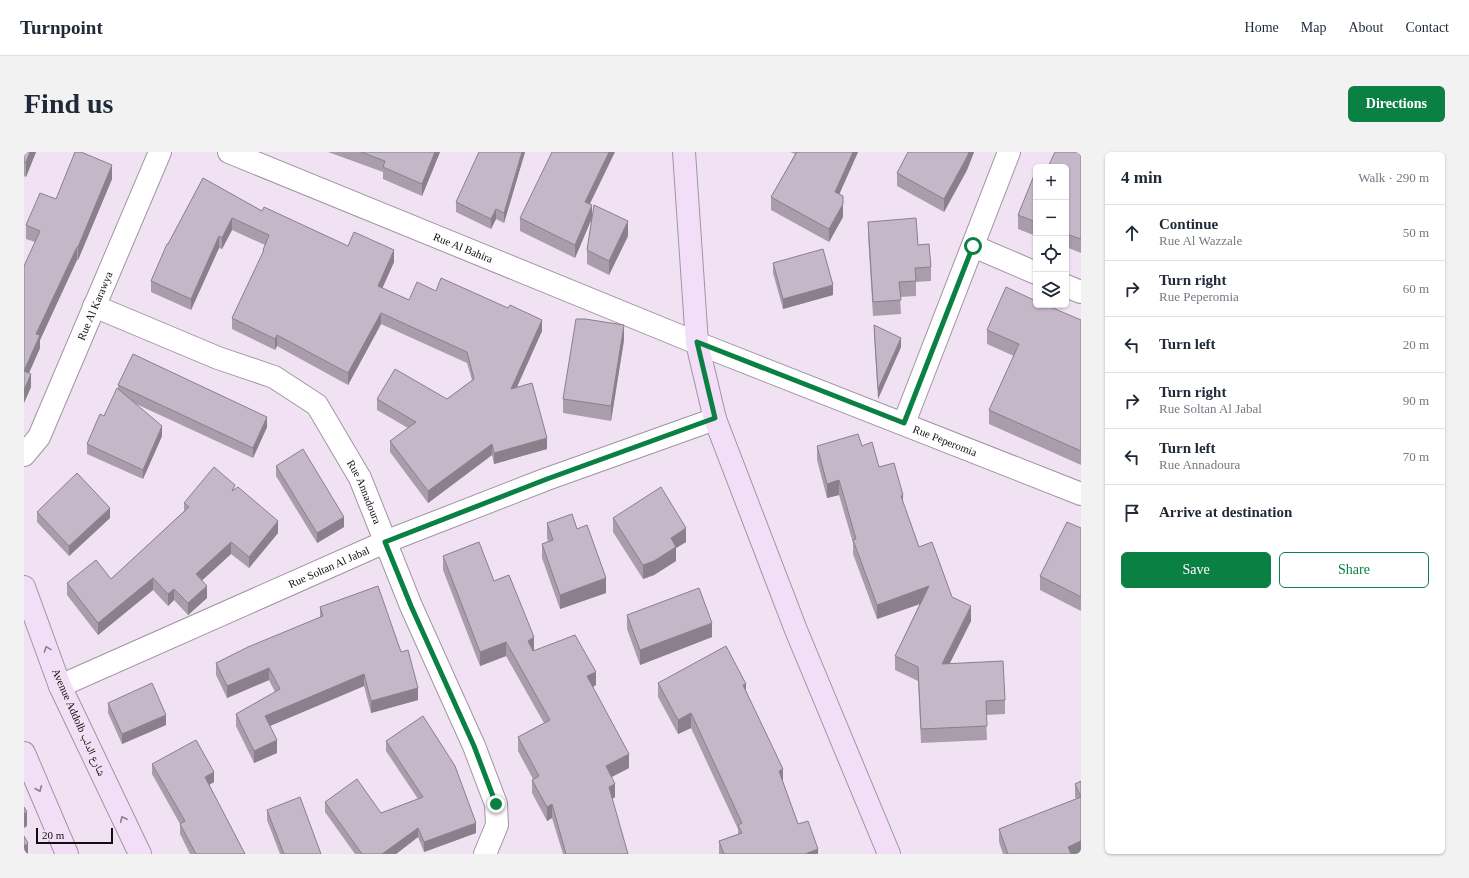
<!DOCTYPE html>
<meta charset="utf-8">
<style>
body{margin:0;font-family:"Times New Roman","Noto Naskh Arabic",serif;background:#f2f2f3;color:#1f2937}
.controls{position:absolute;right:12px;top:12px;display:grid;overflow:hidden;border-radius:6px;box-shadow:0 1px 3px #0004}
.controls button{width:36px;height:36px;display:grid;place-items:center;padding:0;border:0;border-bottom:1px solid #e0e1e3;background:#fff;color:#1f2937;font:20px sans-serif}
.scale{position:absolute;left:12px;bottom:10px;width:77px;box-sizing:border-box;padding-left:4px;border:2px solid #120d12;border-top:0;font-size:11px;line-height:14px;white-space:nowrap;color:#120d12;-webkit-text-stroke:3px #f0e2f2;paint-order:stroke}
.stop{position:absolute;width:12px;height:12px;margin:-9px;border:3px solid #0b8043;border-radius:50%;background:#fff}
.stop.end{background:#0b8043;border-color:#fff;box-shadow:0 1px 4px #0008}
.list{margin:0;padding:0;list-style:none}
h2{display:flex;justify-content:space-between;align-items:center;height:52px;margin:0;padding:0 16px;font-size:17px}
h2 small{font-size:13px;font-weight:400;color:#747a83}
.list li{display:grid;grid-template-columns:26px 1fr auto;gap:12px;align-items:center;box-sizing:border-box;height:56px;padding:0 16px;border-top:1px solid #e0e1e3}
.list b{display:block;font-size:15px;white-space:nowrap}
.list p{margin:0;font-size:13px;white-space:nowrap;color:#747a83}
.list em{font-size:13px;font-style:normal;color:#747a83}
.actions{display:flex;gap:8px;padding:12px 16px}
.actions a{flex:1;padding:9px 0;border:1px solid #0b8043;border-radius:6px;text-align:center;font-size:14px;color:#0b8043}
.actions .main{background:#0b8043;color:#fff}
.icon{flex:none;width:22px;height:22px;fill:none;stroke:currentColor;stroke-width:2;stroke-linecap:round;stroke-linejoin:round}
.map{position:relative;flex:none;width:1057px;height:702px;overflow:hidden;border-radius:6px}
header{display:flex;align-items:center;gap:24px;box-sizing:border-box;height:56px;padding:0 20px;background:#fff;border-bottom:1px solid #e0e1e3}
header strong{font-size:19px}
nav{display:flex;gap:22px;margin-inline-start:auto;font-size:14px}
.intro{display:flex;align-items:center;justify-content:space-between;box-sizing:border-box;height:96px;padding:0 24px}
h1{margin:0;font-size:28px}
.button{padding:10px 18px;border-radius:6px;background:#0b8043;color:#fff;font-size:14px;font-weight:700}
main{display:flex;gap:24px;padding:0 24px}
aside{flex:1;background:#fff;border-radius:6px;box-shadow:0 1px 3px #0004}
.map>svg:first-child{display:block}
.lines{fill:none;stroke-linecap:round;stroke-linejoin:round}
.street-casing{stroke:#a194a3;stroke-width:24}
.secondary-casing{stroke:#a194a3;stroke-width:24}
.street{stroke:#fff;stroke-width:22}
.secondary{stroke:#f3def7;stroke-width:22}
.wall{fill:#a99dab}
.shaded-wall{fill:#89808b}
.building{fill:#c4b7c7;stroke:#89808b}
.oneway{stroke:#8e8090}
.route{stroke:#0b8043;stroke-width:5}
.labels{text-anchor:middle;stroke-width:4;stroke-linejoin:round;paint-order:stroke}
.street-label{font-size:11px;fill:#120d12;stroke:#f0e2f2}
</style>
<header>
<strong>Turnpoint</strong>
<nav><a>Home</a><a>Map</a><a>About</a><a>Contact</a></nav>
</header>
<div class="intro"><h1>Find us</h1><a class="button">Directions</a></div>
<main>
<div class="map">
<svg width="1057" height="702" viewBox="0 0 1057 702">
<rect width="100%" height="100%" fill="#f0e2f2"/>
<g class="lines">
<g class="street-casing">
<g id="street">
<path id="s1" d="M205 0 673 191 1057 342"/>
<polyline points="949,94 1012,121"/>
<polyline points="1042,134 1057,140"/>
<path id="s2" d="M70 154 194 206 250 225 293 253 336 326 387 454 450 594 472 652 473 673 461 702"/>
<polyline points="880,271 985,0"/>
<path id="s3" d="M0 303 15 285 136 0"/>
<path id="s4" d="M36 534 361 390 523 327 691 267"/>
</g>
</g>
<g class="secondary-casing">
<g id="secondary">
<polyline points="660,0 673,191 691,267 772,478 865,702"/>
<polyline points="0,435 36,534 116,702"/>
<polyline points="0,601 43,702"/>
</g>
</g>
<use href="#street" class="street"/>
<use href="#secondary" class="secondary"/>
</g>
<g class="wall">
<polygon points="0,0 12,0 2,25 0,24"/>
<polygon points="304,0 416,0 398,44 359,27 359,20"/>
<polygon points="501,0 480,71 472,67 467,77 432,60 432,50"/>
<polygon points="766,0 834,0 815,42 819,65 805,90 747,58 747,45 771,2"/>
<polygon points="884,0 950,0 943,18 920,60 873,34 873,21"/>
<polygon points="1057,0 1057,101 1042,95 1042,15"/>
<polygon points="1012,21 1012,84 994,77 994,63"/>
<polygon points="179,26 238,59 324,94 370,110 358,136 385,148 412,139 518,179 493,235 523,297 470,312 468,303 404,351 366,300 366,289 384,276 353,258 353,247 423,247 448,228 443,211 357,172 324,233 253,194 251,198 208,177 208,166 239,101 239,98 241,93 208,78 198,97 195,96 167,158 127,140 127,129 144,92"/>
<polygon points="88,27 54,108 53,108 16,188 16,196 5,221 7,235 0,251 11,90 2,87 2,73 32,47"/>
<polygon points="566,52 568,65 604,84 585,123 563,112 563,98 568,66 551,106 496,79 496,66"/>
<polygon points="844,70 894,93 907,115 907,129 892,130 892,144 876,145 877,162 849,164 844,84"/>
<polygon points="749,111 809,143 759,157 749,121"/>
<polygon points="1057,168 1057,313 965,272 965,258 990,204 963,192 963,178"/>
<polygon points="850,173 877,195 854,247 850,183"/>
<polygon points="600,188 587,269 539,261 539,247"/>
<polygon points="94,233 243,275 229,306 110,251 138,284 119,327 63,302 63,292 80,264 94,237"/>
<polygon points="793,294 838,294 855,315 879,351 895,395 928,445 947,469 925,512 981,548 981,562 962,563 963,588 897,591 894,529 871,518 871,504 896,451 853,467 829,402 829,391 815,343 803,346 793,308"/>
<polygon points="252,314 320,375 293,391 252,324"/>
<polygon points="211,337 254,381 225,416 207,402 178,428 183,446 164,463 150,448 144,454 129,438 74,483 43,443 43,431 87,427 160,359 160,351"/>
<polygon points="13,360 86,366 45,404 13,370"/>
<polygon points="589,366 662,390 652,396 652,409 630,423 619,427 589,380"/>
<polygon points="523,371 553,377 582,441 536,457 518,406 518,392 524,389 523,386"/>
<polygon points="1057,376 1057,459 1016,438 1016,424"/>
<polygon points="419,404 470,429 510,498 572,533 569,535 605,616 587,625 591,645 588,647 604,702 539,702 528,666 523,669 508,641 508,628 509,627 494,599 494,585 520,571 482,504 456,514 419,418"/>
<polygon points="296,455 377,500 394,548 347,561 340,534 246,574 253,601 230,611 212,574 212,562 251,540 245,528 203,546 192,523 192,511 296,465"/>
<polygon points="603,463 688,485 616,513 603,477"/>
<polygon points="634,531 722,539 759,630 774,672 794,702 695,702 695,689 714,682 714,677 667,576 654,582 634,545"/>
<polygon points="84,551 142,573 98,592 84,561"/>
<polygon points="362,589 452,681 400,700 394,685 372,702 331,702 301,660 301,650 357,661 394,647 362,599"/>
<polygon points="128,612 190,630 185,633 221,702 166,702 156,682 156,672 128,622"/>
<polygon points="1057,629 1057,702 979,702 975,690 975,677 1052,647 1051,645 1051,632"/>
<polygon points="243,658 297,702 256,702 243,668"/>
</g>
<g class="shaded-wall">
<polygon points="6,0 12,0 2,25 2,10"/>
<polygon points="411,0 416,0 398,44 398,32"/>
<polygon points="498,0 501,0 480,71 480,61"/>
<polygon points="585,0 591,0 561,62 561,50"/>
<polygon points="829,0 834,0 811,52 811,40"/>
<polygon points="945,0 950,0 943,18 920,60 920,47"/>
<polygon points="88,13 88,27 54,108 54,95"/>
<polygon points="819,52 819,65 805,90 805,77"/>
<polygon points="568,53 568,66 551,106 551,93"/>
<polygon points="472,57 472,67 467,77 467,67"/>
<polygon points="208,66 208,78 198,97 198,86"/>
<polygon points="604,69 604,84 585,123 585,109"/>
<polygon points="195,84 195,96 167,158 167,147"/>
<polygon points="53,95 53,108 16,188 16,196 0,232 0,219 12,182"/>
<polygon points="370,98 370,110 354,146 354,134"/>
<polygon points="809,133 809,143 759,157 759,147"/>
<polygon points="357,161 357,172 324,233 324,221"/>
<polygon points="518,168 518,179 487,248 487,237"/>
<polygon points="600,173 600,188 587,269 587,254"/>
<polygon points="253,183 253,194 251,198 251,187"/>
<polygon points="877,186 877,195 854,247 854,237"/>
<polygon points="7,222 7,235 0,251 0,238"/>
<polygon points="243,265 243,275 229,306 229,296"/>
<polygon points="138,274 138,284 119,327 119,318"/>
<polygon points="523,286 523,297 470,312 470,301"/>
<polygon points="468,292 468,303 404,351 404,339"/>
<polygon points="815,328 815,343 803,346 803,332"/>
<polygon points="879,343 879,357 877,344"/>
<polygon points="86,356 86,366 45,404 45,394"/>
<polygon points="320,365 320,375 293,391 293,381"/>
<polygon points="254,369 254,381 225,416 225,405"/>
<polygon points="662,376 662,390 652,396 652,409 630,423 619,427 619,413 647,386"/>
<polygon points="207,390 207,402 172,434 172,422"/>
<polygon points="129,426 129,438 74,483 74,471"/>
<polygon points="582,426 582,441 536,457 536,443"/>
<polygon points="183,434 183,446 164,463 164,451"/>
<polygon points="905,434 905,449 853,467 853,453"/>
<polygon points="150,437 150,448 144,454 144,442"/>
<polygon points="947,454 947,469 918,527 918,512"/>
<polygon points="688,471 688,485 616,513 616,498"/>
<polygon points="510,485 510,499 504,489"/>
<polygon points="482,490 482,504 456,514 456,500"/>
<polygon points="245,516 245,528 203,546 203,534"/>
<polygon points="572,520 572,533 563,538 563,524"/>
<polygon points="340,522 340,534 241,576 241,564"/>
<polygon points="722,532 722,546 719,533"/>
<polygon points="394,536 394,548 347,561 347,549"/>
<polygon points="667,561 667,576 654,582 654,568"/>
<polygon points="142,563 142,573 98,592 98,582"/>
<polygon points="253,588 253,601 230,611 230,599"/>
<polygon points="605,602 605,616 582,628 582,614"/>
<polygon points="759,617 759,632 755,619"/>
<polygon points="190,620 190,630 181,635 181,625"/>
<polygon points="591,632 591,645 585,649 585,635"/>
<polygon points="528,652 528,666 523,669 523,655"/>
<polygon points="3,660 3,674 0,676 0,662"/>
<polygon points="452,671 452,681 400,700 400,690"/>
<polygon points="394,676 394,685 372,702 358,702"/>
<polygon points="1057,689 1057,702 1044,702 1044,695"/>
<polygon points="4,691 4,702 0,702 0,694"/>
<polygon points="794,697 794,702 781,702"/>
</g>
<g class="building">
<polygon points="0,0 6,0 2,10 0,10"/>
<polygon points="51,0 57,0 88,13 54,95 53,95 12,182 16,183 0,219 0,114 16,79 2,73 16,41 32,47"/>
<polygon points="337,0 411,0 398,32 359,15 361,9"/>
<polygon points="455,0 498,0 480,61 472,57 467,67 432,50"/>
<polygon points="528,0 585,0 561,50 568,53 551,93 496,66"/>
<polygon points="773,0 829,0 811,40 819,44 819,52 805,77 747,45"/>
<polygon points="884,0 945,0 943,5 920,47 873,21"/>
<polygon points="1031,0 1057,0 1057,87 1042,82 1042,15 1024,15"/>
<polygon points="1011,21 1012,21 1012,70 994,63"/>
<polygon points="179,26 238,59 240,55 324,94 330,80 370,98 354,134 385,148 393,130 412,139 417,126 484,156 486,153 518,168 487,237 508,231 523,286 470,301 468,292 404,339 366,289 392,270 353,247 371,217 423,247 450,227 443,200 357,161 324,221 253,183 251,187 208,166 240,98 239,98 245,83 208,66 198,86 195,84 167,147 127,129 143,92 144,92"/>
<polygon points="570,53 604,69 585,109 563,98"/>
<polygon points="892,66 894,93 905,92 907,115 891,116 892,129 875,130 877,148 849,150 844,70"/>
<polygon points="799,97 809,133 759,147 749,111"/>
<polygon points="982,135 1012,149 1012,153 1022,153 1057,168 1057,299 965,258 995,192 963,178"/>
<polygon points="552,167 561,167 600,173 587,254 539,247"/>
<polygon points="850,173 877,186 854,237"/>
<polygon points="109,202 243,265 229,296 94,233"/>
<polygon points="0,219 7,222 0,238"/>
<polygon points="93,236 138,274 119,318 63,292 76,262 80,264"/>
<polygon points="834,282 838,294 848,290 855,315 870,311 879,343 877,344 895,395 908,390 928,445 947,454 918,512 979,509 981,548 962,549 963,574 897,577 894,515 871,504 905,434 853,453 829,388 832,387 815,328 803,332 793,294"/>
<polygon points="279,297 320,365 293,381 252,314"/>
<polygon points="190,315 211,333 208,339 214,335 254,369 225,405 207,390 172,422 183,434 164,451 150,437 144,442 129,426 74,471 43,431 72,408 87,427 165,355 160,351"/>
<polygon points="53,321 86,356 45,394 13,360"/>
<polygon points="637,335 662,376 647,386 652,395 630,409 619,413 589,366"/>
<polygon points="548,362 553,377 563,373 582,426 536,443 518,392 529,388 523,371"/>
<polygon points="1043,370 1057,376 1057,445 1016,424"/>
<polygon points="455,390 470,429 485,423 510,485 504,489 509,499 551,483 572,520 563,524 605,602 582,614 591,632 585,635 604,702 542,702 528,652 523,655 508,628 515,624 494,585 526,568 482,490 456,500 419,404"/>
<polygon points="354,434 377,500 384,498 394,536 347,549 340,522 241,564 253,588 230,599 212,562 256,537 245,516 203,534 192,511 224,495 299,464 296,455"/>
<polygon points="675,436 688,471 616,498 603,463"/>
<polygon points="702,494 722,532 719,533 759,617 755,619 774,672 784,669 794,697 781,702 700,702 695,689 718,681 714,673 718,671 667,561 654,568 634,531"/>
<polygon points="128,531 142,563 98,582 84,551"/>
<polygon points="399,564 431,614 452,671 400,690 394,676 358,702 338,702 301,650 333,627 357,661 399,645 362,589"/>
<polygon points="172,588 190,620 181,625 221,702 172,702 156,672 161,669 128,612"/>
<polygon points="1057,629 1057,689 1044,695 1047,702 984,702 975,677 1057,645 1051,632"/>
<polygon points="276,645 297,702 260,702 243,658"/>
<polygon points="0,655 3,660 0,662"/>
<polygon points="0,684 4,691 0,694"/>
</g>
<defs><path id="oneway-chevron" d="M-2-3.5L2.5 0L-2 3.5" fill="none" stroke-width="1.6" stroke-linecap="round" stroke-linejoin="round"/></defs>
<g class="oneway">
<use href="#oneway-chevron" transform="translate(23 497) rotate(-110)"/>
<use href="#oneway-chevron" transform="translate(15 637) rotate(67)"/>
<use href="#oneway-chevron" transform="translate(99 667) rotate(-115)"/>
</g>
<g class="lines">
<polyline class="route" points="472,652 450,594 387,454 361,390 523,327 691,266 673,190 880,271 949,94"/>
</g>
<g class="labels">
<g class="street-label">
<text dy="4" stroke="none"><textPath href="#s1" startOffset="253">Rue Al Bahira</textPath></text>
<text dy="4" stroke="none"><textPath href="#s3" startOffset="166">Rue Al Karawya</textPath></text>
<text dy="4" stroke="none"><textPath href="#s1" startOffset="772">Rue Peperomia</textPath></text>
<text dy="4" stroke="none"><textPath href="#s2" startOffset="344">Rue Annadoura</textPath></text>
<text dy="4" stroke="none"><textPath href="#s4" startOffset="294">Rue Soltan Al Jabal</textPath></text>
<text transform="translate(55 570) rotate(66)" y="4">Avenue Addolb شارع الدلب</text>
</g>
</g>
</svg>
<div class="controls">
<button>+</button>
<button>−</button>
<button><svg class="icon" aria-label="locate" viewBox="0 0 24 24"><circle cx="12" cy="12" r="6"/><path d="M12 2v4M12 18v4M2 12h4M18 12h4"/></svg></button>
<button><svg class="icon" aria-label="layers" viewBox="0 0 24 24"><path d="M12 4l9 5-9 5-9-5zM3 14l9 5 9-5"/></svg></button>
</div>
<div class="scale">20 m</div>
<div class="stop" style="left:949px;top:94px"></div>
<div class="stop end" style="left:472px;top:652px"></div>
</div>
<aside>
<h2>4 min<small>Walk · 290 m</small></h2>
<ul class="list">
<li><svg class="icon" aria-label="ahead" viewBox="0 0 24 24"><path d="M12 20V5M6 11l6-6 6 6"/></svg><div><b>Continue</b><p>Rue Al Wazzale</p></div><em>50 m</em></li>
<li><svg class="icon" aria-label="right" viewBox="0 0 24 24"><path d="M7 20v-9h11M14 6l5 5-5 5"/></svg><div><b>Turn right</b><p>Rue Peperomia</p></div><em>60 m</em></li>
<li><svg class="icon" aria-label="left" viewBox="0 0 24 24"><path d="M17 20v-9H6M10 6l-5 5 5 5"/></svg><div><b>Turn left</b></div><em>20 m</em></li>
<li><svg class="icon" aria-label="right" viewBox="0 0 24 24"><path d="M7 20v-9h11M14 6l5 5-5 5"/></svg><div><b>Turn right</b><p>Rue Soltan Al Jabal</p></div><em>90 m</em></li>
<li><svg class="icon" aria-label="left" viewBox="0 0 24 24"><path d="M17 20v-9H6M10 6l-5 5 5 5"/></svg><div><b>Turn left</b><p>Rue Annadoura</p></div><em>70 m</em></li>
<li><svg class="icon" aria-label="arrive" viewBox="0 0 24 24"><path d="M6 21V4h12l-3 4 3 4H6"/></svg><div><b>Arrive at destination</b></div></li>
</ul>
<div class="actions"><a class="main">Save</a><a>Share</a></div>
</aside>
</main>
